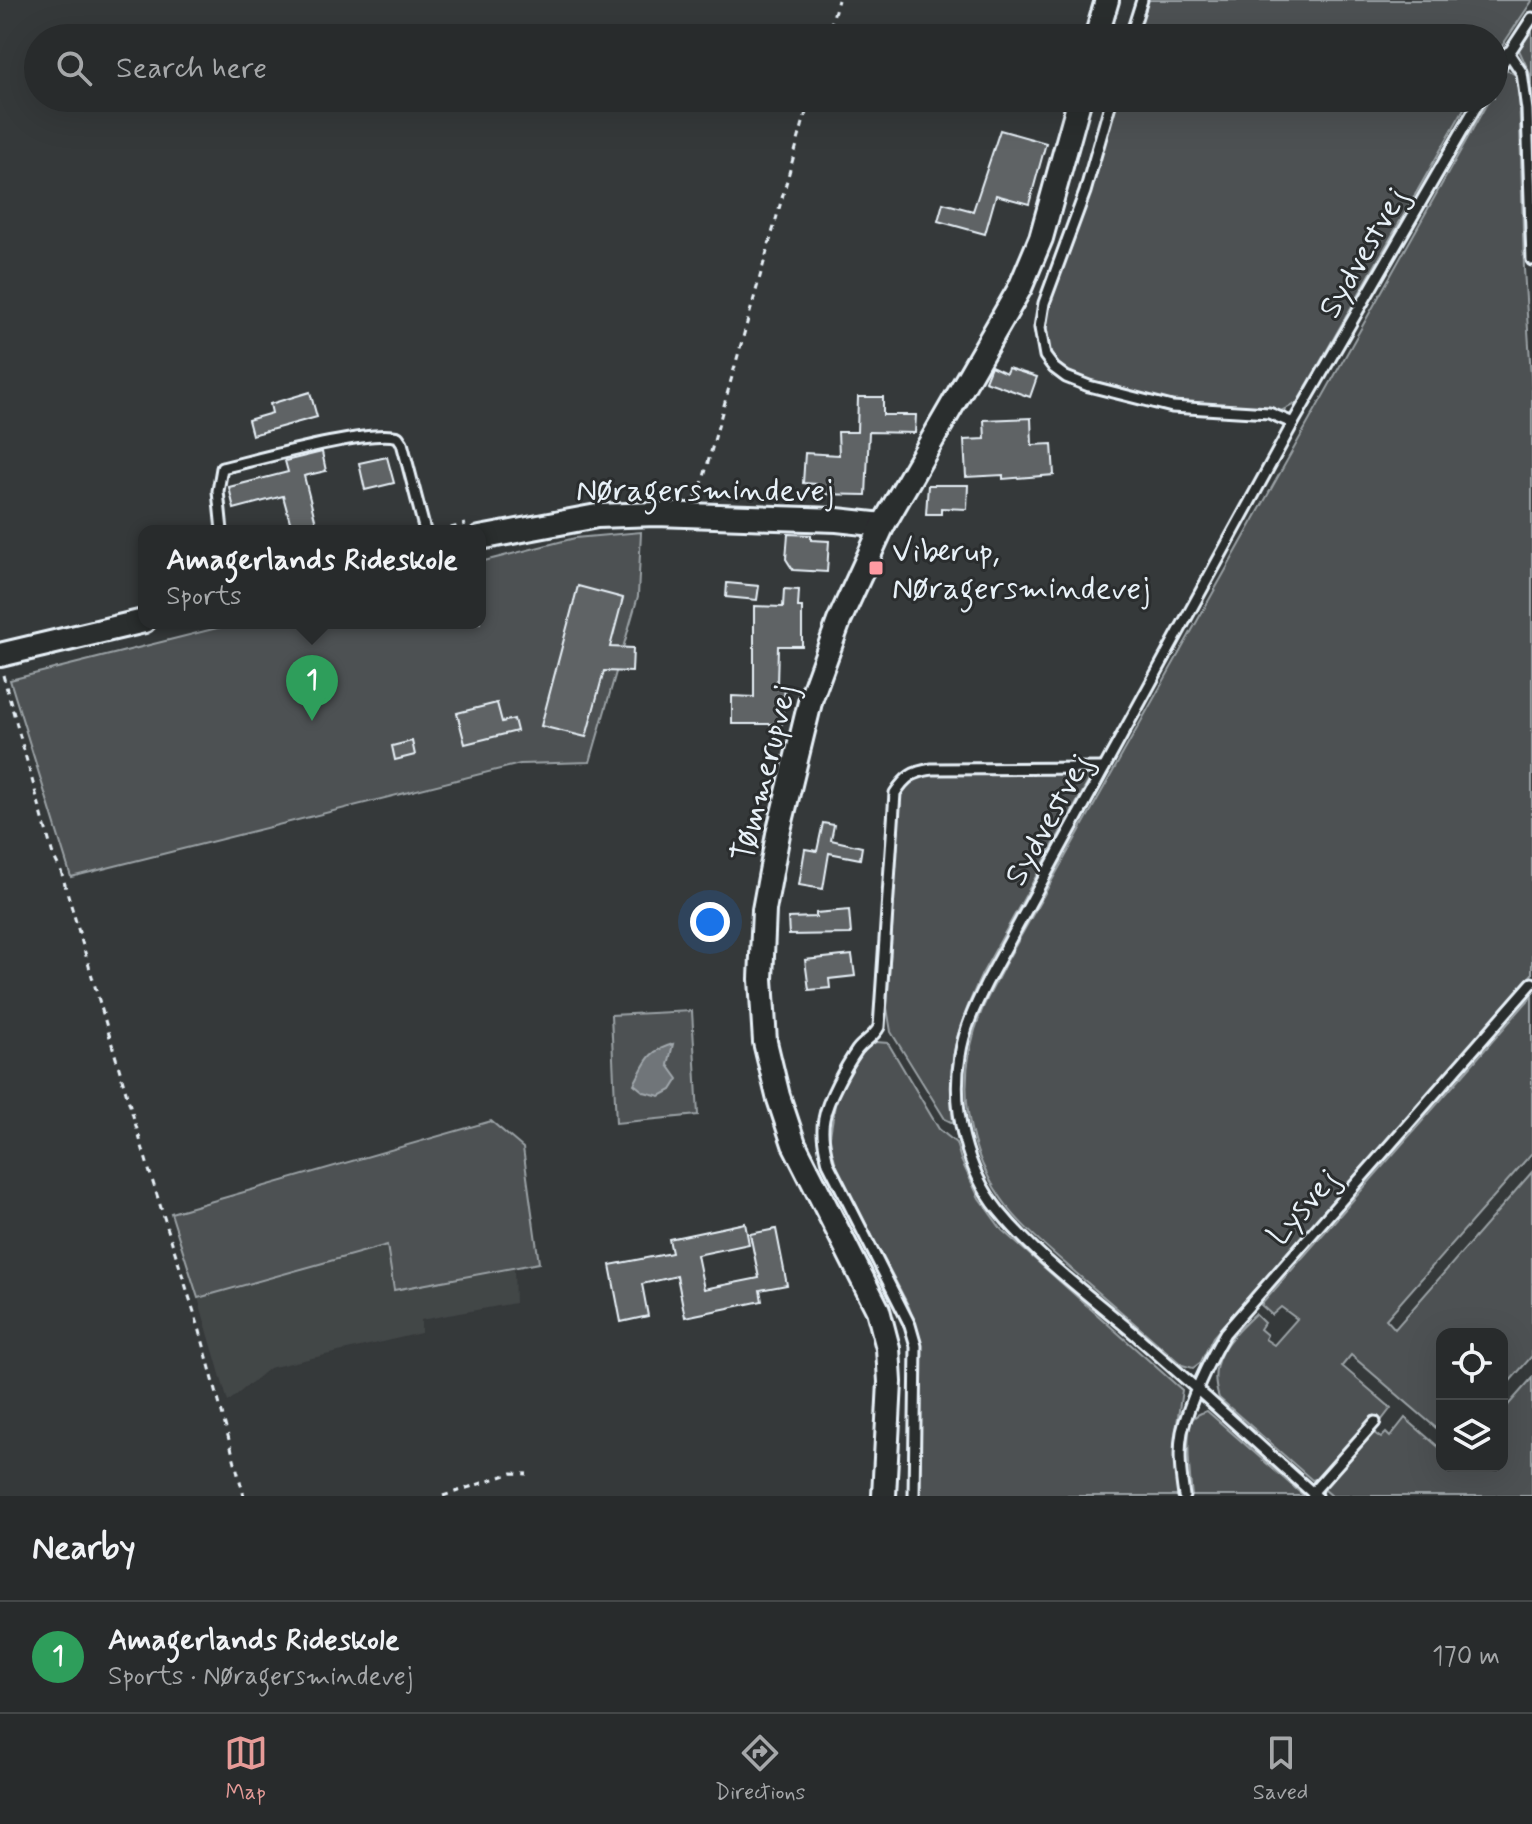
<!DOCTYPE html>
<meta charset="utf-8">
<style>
body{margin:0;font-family:Mynerve,sans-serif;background:#343738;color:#f1f3f6}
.controls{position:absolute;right:24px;bottom:24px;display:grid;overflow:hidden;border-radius:16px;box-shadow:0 8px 32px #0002}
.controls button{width:72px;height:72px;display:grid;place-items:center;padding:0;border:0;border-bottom:2px solid #444748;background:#282b2c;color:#f1f3f6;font:40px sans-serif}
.you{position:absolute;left:710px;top:922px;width:28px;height:28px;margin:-20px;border:6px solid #fff;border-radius:50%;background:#1a73e8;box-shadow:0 0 0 12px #1a73e833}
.badge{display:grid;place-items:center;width:52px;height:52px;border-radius:50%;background:#e69b98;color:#fff;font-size:26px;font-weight:700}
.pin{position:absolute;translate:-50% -66px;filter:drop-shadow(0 2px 4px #0008)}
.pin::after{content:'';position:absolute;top:42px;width:28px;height:24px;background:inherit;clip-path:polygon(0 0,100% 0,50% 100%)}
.popup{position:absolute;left:138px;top:525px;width:348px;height:104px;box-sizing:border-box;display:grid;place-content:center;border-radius:16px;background:#282b2c;filter:drop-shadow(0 2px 6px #0005);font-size:26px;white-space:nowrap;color:#a5a7a9}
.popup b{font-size:30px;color:#f1f3f6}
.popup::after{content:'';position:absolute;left:50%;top:100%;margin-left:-16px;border:16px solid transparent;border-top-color:#282b2c}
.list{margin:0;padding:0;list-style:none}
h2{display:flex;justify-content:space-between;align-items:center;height:104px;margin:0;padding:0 32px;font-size:34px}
h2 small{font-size:26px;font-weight:400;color:#a5a7a9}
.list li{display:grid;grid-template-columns:52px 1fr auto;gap:24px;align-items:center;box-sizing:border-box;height:112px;padding:0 32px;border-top:2px solid #444748}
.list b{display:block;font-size:30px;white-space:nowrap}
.list p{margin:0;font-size:26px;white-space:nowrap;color:#a5a7a9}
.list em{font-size:26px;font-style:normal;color:#a5a7a9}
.icon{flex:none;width:44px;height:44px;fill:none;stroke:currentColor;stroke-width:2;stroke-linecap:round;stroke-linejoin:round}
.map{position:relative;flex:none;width:1532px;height:1496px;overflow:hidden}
.search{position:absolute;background:#282b2c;box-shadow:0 8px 32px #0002;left:24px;right:24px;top:24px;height:88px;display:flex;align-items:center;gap:20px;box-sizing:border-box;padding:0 28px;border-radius:44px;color:#a5a7a9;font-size:30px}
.sheet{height:216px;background:#282b2c}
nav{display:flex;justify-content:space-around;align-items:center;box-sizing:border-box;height:112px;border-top:2px solid #444748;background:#282b2c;font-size:22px;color:#a5a7a9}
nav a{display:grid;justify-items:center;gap:4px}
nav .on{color:#e69b98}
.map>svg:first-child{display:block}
.built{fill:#424647}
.green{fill:#4d5152;stroke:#9aa1a5;stroke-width:2}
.water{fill:#707579;stroke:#a0a7ac;stroke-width:2}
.building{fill:#5f6365;stroke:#e8f1f8;stroke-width:2}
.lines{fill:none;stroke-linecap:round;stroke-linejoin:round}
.service-casing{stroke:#e8f1f8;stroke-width:15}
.tertiary-casing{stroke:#e8f1f8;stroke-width:28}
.path{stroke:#e8f1f8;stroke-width:3;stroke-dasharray:6 6;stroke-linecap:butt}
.service{stroke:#2a2d2e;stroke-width:9}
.tertiary{stroke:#2a2d2e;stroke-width:22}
.poi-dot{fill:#ff9aa2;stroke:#2a2d2e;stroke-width:3}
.labels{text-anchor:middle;stroke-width:6;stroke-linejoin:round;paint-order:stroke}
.street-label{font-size:32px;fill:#e8f1f8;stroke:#2a2d2e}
.poi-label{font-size:32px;fill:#e8f1f8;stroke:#2a2d2e;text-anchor:start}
</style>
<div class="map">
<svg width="1532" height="1496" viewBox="0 0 1532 1496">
<rect width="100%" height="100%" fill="#35393a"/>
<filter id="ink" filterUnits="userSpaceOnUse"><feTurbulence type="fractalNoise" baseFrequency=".0125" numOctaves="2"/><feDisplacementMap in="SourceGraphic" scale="16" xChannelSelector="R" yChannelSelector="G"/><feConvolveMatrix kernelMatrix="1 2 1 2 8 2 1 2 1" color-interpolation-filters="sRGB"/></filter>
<g filter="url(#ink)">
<polygon class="built" points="387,1245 394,1290 514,1269 515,1303 421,1320 421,1333 269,1368 228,1402 198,1298"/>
<g class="green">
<polygon points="1147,0 1532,0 1532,1 1494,58 1494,38 1135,38"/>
<polygon points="1532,30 1532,98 1530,74 1519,50"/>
<path d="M1506 69 1517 76 1519 85 1524 269 1532 391V974L1213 1337 1201 1362 1193 1368 1182 1365C1147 1334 1111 1303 1076 1273 1054 1253 1028 1233 1010 1210 964 1152 954 1079 982 1010 988 995 997 981 1004 966L1490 98H1494V91Z"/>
<polygon points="1116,98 1470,98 1297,403 1281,411 1170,402 1091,382 1070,375 1053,362 1046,345 1047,305 1087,202"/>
<polygon points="641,532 638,596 590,762 520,764 71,877 10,680 237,623 480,623 480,562 575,538"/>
<path d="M1084 773 1092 775 982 974C956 1029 946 1062 953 1123L945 1119 891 1032 887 1008 901 790 919 776 932 774Z"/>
<path d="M1532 996V1153L1386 1319 1395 1329 1532 1172V1356L1502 1390V1334H1442V1433L1351 1355 1342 1366 1391 1408 1381 1421 1375 1416 1319 1478 1312 1480 1219 1398C1206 1360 1229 1339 1255 1314L1264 1323 1260 1329 1267 1335 1265 1339 1274 1345 1297 1319 1281 1307 1272 1315 1261 1305Z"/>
<polygon points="692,1011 698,1115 616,1123 611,1015"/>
<polygon points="876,1042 888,1043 939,1129 956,1143 961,1160 979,1198 1002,1230 1182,1390 1175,1437 1178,1496 918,1496 921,1344 909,1307 838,1170 829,1142 836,1098 862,1051"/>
<polygon points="491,1121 523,1148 539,1263 394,1290 387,1245 198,1298 171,1213"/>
<polygon points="1532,1378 1532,1496 1332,1496 1325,1490 1324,1483 1370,1430 1381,1438 1386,1433 1390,1437 1405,1418 1442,1450 1442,1466 1502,1466 1502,1412"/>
<path d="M1207 1411 1304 1496H1192C1190 1479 1186 1437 1191 1421 1194 1415 1201 1413 1207 1411Z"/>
</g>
<path class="water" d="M673 1044 668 1065 678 1079 671 1090 660 1096 644 1092 634 1084C647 1061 646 1052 673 1044Z"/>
<g class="building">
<polygon points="1000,130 1046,143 1029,204 996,195 985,234 938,221 943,203 973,211"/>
<polygon points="991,366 1006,373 1008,368 1037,377 1030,397 985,381"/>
<polygon points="310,392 317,417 252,435 248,420 272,413 270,404"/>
<polygon points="858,397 883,397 883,415 916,415 915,433 869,432 866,495 815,494 816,484 803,483 805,453 839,455 838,432 857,432"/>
<polygon points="1031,418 1032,445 1052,444 1054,475 1003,479 1003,475 966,477 964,440 985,439 984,420"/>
<polygon points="322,452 326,471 304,476 316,523 292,529 283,496 234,509 229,487 288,472 285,461"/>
<polygon points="387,457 394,483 365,490 359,463"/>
<polygon points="928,485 968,485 967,509 941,508 941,514 926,514"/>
<polygon points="788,534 811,535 811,540 829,541 827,572 793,570 786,559"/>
<polygon points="727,583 759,586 757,600 726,597"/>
<polygon points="578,586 623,598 610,647 633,648 632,672 604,671 586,737 541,726"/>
<polygon points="784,589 799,590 798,607 802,607 802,646 778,646 777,685 785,685 782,724 732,724 732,696 754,697 754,606 783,607"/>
<polygon points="497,703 502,722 514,719 517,731 465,744 457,713"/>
<polygon points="412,741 415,755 395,760 392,746"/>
<polygon points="823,823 834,825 831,840 862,847 860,859 829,853 823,889 799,885 805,849 817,851"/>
<polygon points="849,910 851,934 789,935 788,918 816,917 816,913"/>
<polygon points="852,955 855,976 829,979 830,988 809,990 805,960"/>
<polygon points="745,1223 749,1244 697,1255 704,1289 759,1278 750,1234 776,1229 787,1285 760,1290 762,1301 685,1317 677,1276 642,1284 648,1316 621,1322 610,1265 672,1253 669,1239"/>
</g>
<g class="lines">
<g class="service-casing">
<g id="service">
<polyline points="1130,38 1142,0"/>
<polyline points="1508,52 1522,73 1527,110 1532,260"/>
<polyline points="1494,76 1532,18"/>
<polyline points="1112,98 1085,192 1044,303 1040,328 1045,356 1054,368 1066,377 1089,386 1172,407 1269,413 1293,423"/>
<path d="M222 531 218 491 222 468C256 460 370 428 398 437L402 443 425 531"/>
<polyline points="1312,1493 1375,1422"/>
<path d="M914 1496 916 1346 910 1325 828 1163C825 1149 821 1134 824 1119 827 1100 846 1066 857 1050 864 1041 873 1038 879 1027L895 793C906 776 913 772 932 769L1104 768"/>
<path d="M1184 1496C1181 1476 1178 1453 1182 1432 1189 1402 1209 1360 1225 1333L1532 983"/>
<path d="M1316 1496C1257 1444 1199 1390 1139 1338 1092 1297 1038 1259 999 1211 966 1170 951 1108 960 1056 964 1029 975 1006 987 982L1293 423 1481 98"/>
</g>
</g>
<g class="tertiary-casing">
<g id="tertiary">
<polyline points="1096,38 1107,0"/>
<polyline points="480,538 597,516 656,514 837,520 883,525"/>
<polyline points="0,655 144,621"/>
<polyline points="884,1496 890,1382 888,1348 878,1310 794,1144 778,1096 765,1042 761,979 764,910 778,834 811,698 839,621 883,525 1020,288 1041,238 1080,98"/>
</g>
</g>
<g class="path">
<polyline points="827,38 838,0"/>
<polyline points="695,497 700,491 810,98"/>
<polyline points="439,531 466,524"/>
<polyline points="3,675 53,855 61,871 149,1170 200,1331 244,1496"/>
<polyline points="443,1496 512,1473 527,1474"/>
</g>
<use href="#service" class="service"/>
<use href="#tertiary" class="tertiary"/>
</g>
</g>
<rect class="poi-dot" x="868" y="560" width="16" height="16" rx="4"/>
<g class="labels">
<g class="street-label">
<text transform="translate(1362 252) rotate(-60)" y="11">Sydvestvej</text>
<text x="705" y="500">Nøragersmindevej</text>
<text transform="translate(763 773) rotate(-76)" y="11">Tømmerupvej</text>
<text transform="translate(1047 819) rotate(-61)" y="11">Sydvestvej</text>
<text transform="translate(1302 1206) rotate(-49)" y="11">Lysvej</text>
</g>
<g class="poi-label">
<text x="892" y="561">Viberup,<tspan x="892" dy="37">Nøragersmindevej</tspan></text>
</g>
</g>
</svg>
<div class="controls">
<button><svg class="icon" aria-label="locate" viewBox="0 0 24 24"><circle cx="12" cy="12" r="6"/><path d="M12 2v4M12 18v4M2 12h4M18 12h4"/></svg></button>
<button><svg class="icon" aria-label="layers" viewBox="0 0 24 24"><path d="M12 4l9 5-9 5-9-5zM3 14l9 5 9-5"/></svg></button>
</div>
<div class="you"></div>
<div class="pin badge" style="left:312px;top:721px;background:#2e9e5b">1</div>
<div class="popup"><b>Amagerlands Rideskole</b>Sports</div>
<div class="search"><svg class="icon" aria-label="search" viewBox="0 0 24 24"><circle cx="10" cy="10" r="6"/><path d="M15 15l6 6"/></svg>Search here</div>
</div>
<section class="sheet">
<h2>Nearby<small></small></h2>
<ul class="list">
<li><span class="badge" style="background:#2e9e5b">1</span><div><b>Amagerlands Rideskole</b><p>Sports · Nøragersmindevej</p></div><em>170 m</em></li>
</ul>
</section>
<nav>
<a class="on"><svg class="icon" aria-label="map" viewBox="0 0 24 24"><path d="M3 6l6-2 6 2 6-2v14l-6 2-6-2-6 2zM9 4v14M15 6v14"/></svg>Map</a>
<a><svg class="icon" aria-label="directions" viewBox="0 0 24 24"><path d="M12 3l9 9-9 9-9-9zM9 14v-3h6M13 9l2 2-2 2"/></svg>Directions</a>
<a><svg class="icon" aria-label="saved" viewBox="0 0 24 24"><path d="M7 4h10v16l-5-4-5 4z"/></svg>Saved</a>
</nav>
